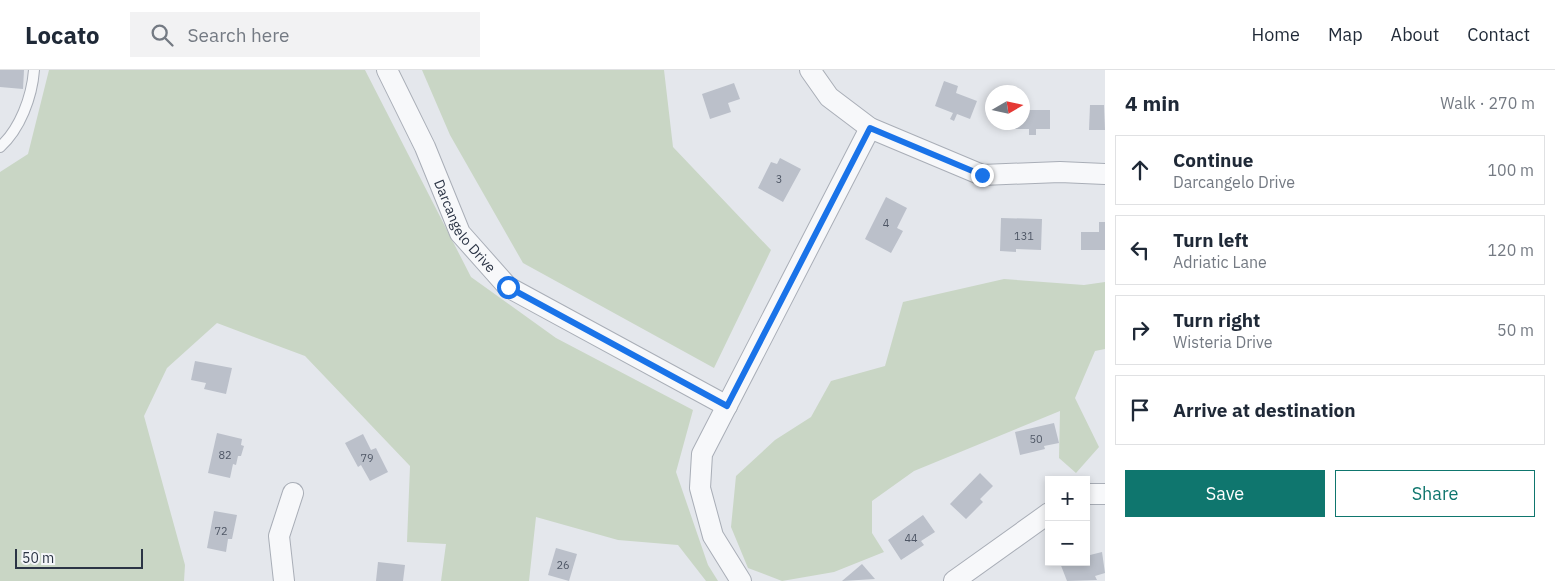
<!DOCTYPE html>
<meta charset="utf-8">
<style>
body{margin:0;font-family:"IBM Plex Sans",sans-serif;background:#f2f2f3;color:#1f2937}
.controls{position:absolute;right:15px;bottom:15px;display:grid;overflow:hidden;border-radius:0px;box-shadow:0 2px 8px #0003}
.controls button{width:45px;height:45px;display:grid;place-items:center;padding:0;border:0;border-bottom:1px solid #e0e1e3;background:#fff;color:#1f2937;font:25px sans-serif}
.compass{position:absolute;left:985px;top:15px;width:45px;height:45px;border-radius:50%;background:#fff;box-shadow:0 2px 8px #0003;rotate:81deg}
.scale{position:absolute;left:15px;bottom:12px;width:128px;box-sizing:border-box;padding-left:5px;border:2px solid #2b3445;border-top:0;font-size:14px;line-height:18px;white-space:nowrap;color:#2b3445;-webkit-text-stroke:4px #f4f6f9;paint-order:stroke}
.stop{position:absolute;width:15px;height:15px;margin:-11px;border:4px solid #1a73e8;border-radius:50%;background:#fff}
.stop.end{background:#1a73e8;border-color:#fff;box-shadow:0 1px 5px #0008}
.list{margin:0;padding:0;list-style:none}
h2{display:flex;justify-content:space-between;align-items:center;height:65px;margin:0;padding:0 20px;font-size:21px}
h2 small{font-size:16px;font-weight:400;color:#747a83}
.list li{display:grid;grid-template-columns:32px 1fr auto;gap:15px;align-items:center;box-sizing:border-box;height:70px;margin:0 10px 10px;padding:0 10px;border:1px solid #e0e1e3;border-radius:0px}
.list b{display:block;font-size:19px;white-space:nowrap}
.list p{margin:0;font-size:16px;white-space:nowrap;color:#747a83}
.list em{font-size:16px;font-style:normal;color:#747a83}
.actions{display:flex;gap:10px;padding:15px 20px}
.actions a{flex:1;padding:11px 0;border:1px solid #0f766e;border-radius:0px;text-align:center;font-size:18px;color:#0f766e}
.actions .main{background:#0f766e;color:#fff}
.icon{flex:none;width:28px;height:28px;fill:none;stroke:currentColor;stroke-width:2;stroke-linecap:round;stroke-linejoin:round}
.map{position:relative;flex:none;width:1105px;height:511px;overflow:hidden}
header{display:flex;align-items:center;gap:30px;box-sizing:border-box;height:70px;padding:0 25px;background:#fff;border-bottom:1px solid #e0e1e3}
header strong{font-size:24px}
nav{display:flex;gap:28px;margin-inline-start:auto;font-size:18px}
.search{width:350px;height:45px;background:#f2f2f3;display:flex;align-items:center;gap:12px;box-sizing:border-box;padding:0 18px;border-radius:0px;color:#747a83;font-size:19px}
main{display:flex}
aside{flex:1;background:#fff}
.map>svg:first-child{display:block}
.green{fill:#c9d6c5}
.building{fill:#bbc0ca}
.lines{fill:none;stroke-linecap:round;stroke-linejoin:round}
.service-casing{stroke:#a9aeb7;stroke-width:12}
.minor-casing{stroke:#a9aeb7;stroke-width:22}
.service{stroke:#f7f8fa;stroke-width:10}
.minor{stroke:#f7f8fa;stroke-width:20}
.route{stroke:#1a73e8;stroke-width:6}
.labels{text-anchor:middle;stroke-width:4.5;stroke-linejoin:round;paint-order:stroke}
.number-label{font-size:11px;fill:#4f5766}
.street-label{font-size:14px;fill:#2b3445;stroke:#f4f6f9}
</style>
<header>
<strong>Locato</strong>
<div class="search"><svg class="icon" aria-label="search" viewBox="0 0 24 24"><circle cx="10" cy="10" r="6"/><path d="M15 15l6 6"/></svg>Search here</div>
<nav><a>Home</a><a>Map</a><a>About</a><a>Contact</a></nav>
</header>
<main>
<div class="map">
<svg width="1105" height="511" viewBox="0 0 1105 511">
<rect width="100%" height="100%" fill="#e4e7ec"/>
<g class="green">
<polygon points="49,0 365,0 471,207 556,268 693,340 676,402 708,495 718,511 706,511 678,475 618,470 536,447 529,511 441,511 446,474 407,472 410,396 305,286 217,253 167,298 144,346 185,495 184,511 0,511 0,102 28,84"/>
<polygon points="422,0 664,0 673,77 771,180 714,298 523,193 450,65"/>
<polygon points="1004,209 1084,215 1105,212 1105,279 1095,281 1075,328 1099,377 1076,403 1059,388 1060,341 914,401 872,431 872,463 884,482 834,502 782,511 748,498 731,457 736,406 775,370 811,347 831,311 885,296 903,232"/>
</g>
<g class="building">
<polygon points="0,0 24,0 23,19 0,17"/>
<polygon points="944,11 958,16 956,23 977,31 970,49 957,44 954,51 950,49 953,43 935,36"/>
<polygon points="734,13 740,29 728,33 731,42 710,49 702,24"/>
<polygon points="1022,33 1028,33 1028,40 1050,40 1050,59 1036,59 1036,65 1029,65 1029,59 1013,59 1013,52 1022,52"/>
<polygon points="1090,35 1104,35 1105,60 1089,60"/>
<polygon points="780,88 801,99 783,132 758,118 771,92 777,94"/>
<polygon points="886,127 907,138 897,158 903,161 891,183 865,169"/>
<polygon points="1001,148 1042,149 1041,180 1016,179 1016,182 1000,181"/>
<polygon points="1099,152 1105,152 1105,180 1081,180 1081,162 1099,162"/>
<polygon points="195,291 232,298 226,324 204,319 206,313 191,310"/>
<polygon points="1054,353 1059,373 1044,376 1045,379 1020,385 1015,362"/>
<polygon points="217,363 242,369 241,375 244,376 241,386 238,386 236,395 233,394 230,408 208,403"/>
<polygon points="363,364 371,380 376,378 388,402 370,411 361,395 358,397 345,373"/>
<polygon points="980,403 993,416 980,429 983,432 966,449 950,434"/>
<polygon points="214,441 237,445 232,469 228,469 226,482 207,478"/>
<polygon points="923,445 935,462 921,471 924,475 901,490 888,470"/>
<polygon points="556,478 577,484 569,511 548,505"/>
<polygon points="1102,482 1105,503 1095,506 1097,510 1067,511 1060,493 1086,492 1086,486"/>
<polygon points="378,492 405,495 403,511 376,511"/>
<polygon points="862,494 875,509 842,511"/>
</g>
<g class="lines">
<g class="service-casing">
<path id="service" d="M0 77C20 59 32 27 34 0"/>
</g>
<g class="minor-casing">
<g id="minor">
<path id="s1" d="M387 0 425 77 460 163 508 217 727 336"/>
<polyline points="810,0 829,27 870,58 982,105 1060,102 1105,104"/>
<polyline points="1086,424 1105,424"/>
<polyline points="284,511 279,466 293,423"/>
<polyline points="741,511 713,466 700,418 702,384 870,58"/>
<polyline points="954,511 1049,443"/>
</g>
</g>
<use href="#service" class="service"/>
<use href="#minor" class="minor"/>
</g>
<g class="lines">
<polyline class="route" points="508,217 727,336 870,58 982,105"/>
</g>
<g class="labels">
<g class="number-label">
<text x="779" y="113">3</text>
<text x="886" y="157">4</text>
<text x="1024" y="170">131</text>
<text x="1036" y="373">50</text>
<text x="225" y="389">82</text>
<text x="367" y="392">79</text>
<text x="221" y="465">72</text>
<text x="911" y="472">44</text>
<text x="563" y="499">26</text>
</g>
<g class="street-label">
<text dy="5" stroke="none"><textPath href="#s1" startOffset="175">Darcangelo Drive</textPath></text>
</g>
</g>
</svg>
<div class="controls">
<button>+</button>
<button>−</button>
</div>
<svg class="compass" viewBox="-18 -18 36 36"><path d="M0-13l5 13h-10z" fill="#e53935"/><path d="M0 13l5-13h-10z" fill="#747a83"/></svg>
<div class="scale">50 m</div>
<div class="stop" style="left:508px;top:217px"></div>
<div class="stop end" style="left:982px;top:105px"></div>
</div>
<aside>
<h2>4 min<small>Walk · 270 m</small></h2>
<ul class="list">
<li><svg class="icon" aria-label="ahead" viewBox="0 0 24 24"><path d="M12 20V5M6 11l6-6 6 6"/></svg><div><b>Continue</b><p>Darcangelo Drive</p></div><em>100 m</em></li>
<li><svg class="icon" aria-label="left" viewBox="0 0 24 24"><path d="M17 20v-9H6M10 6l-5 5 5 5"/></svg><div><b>Turn left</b><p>Adriatic Lane</p></div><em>120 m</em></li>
<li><svg class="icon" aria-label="right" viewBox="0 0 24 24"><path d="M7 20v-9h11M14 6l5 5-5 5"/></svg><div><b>Turn right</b><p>Wisteria Drive</p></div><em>50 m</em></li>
<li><svg class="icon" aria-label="arrive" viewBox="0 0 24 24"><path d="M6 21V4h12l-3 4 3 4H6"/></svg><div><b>Arrive at destination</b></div></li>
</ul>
<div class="actions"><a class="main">Save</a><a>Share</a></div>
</aside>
</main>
